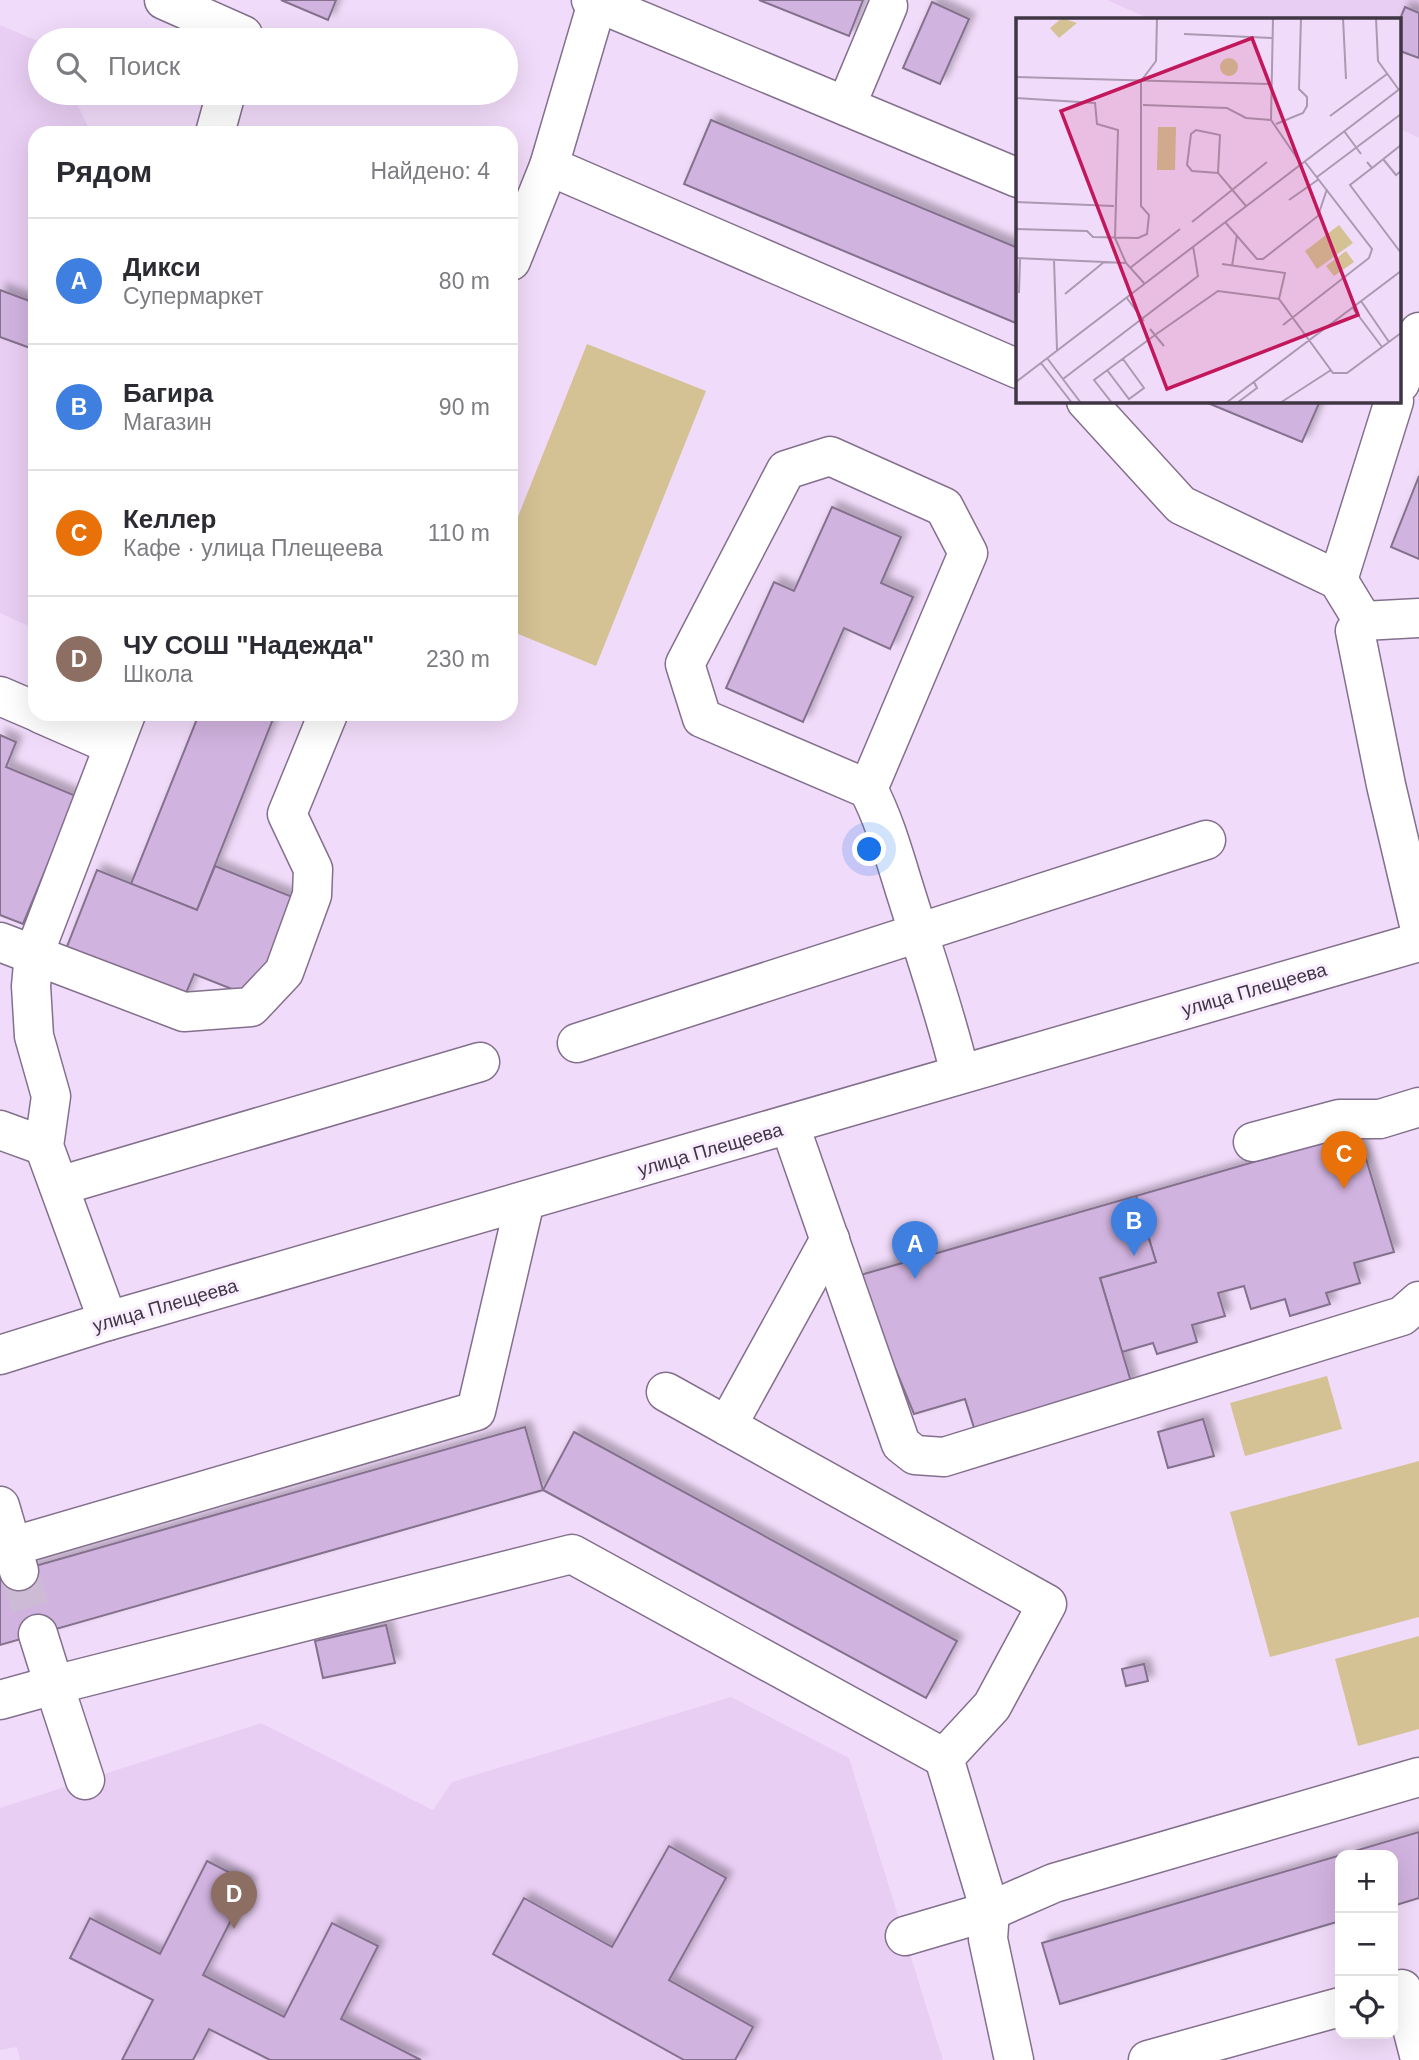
<!DOCTYPE html>
<html lang="ru">
<meta charset="utf-8">
<style>
body{margin:0;font-family:Helvetica,sans-serif;background:#f7f7f7;color:#2b2b33}
.controls{position:absolute;right:21px;bottom:21px;display:grid;overflow:hidden;border-radius:14px;box-shadow:0 7px 28px #0002}
.controls button{width:63px;height:63px;display:grid;place-items:center;padding:0;border:0;border-bottom:2px solid #e1e1e2;background:#fff;color:#2b2b33;font:35px sans-serif}
.you{position:absolute;left:870px;top:850px;width:24px;height:24px;margin:-18px;border:5px solid #fff;border-radius:50%;background:#1a73e8;box-shadow:0 0 0 10px #1a73e833}
.badge{display:grid;place-items:center;width:46px;height:46px;border-radius:50%;background:#b45309;color:#fff;font-size:23px;font-weight:700}
.pin{position:absolute;translate:-50% -58px;filter:drop-shadow(0 2px 4px #0008)}
.pin::after{content:'';position:absolute;top:37px;width:24px;height:21px;background:inherit;clip-path:polygon(0 0,100% 0,50% 100%)}
.list{margin:0;padding:0;list-style:none}
h2{display:flex;justify-content:space-between;align-items:center;height:91px;margin:0;padding:0 28px;font-size:30px}
h2 small{font-size:23px;font-weight:400;color:#7c7c81}
.list li{display:grid;grid-template-columns:46px 1fr auto;gap:21px;align-items:center;box-sizing:border-box;height:126px;padding:0 28px;border-top:2px solid #e1e1e2}
.list b{display:block;font-size:26px;white-space:nowrap}
.list p{margin:0;font-size:23px;white-space:nowrap;color:#7c7c81}
.list em{font-size:23px;font-style:normal;color:#7c7c81}
.icon{flex:none;width:38px;height:38px;fill:none;stroke:currentColor;stroke-width:2;stroke-linecap:round;stroke-linejoin:round}
.map{position:relative;flex:none;width:1419px;height:2060px;overflow:hidden}
.search{position:absolute;background:#fff;box-shadow:0 7px 28px #0002;left:28px;top:28px;width:490px;height:77px;display:flex;align-items:center;gap:18px;box-sizing:border-box;padding:0 24px;border-radius:38px;color:#7c7c81;font-size:26px}
.panel{position:absolute;background:#fff;box-shadow:0 7px 28px #0002;left:28px;top:126px;width:490px;height:595px;border-radius:21px}
.map>svg:first-child{display:block}
.built{fill:#e8cef3}
.park{fill:#d4c294}
.building{fill:#d1b3df;stroke:#84718d;stroke-width:2;filter:url(#shadow)}
.lines{fill:none;stroke-linecap:round;stroke-linejoin:round}
.minor-tunnel{stroke:#cdbad5;stroke-width:38;stroke-dasharray:38 19;stroke-linecap:butt}
.minor-casing{stroke:#83708c;stroke-width:41}
.major-casing{stroke:#83708c;stroke-width:41}
.minor{stroke:#fff;stroke-width:38}
.major{stroke:#fff;stroke-width:38}
.labels{text-anchor:middle;stroke-width:6;stroke-linejoin:round;paint-order:stroke}
.street-label{font-size:19px;fill:#3f3643;stroke:#f9ecff}
.inset-road{fill:none;stroke:#aa99b1;stroke-width:2}
.view{fill:#c2185b;fill-opacity:0.15;stroke:#c2185b;stroke-width:3.5}
.inset-edge{fill:none;stroke:#3f3643;stroke-width:3.5}
</style>
<div class="map">
<svg width="1419" height="2060" viewBox="0 0 1419 2060">
<defs>
<filter id="shadow"><feDropShadow dx="6" dy="-6" stdDeviation="3.5" flood-color="#0004"/></filter>
</defs>
<rect width="100%" height="100%" fill="#f1dbfa"/>
<g class="built">
<polygon points="1107,0 1419,0 1419,138 1400,129 1400,19 1150,19"/>
<polygon points="0,25 40,42 40,93 72,93 91,133 35,133 35,629 0,613"/>
<polygon points="731,1697 849,1758 943,2060 20,2060 17,2047 0,2050 0,1808 261,1723 433,1810 452,1782"/>
</g>
<g class="park">
<polygon points="587,344 706,391 596,666 511,631 511,534"/>
<polygon points="1327,1376 1342,1429 1245,1456 1230,1403"/>
<polygon points="1419,1461 1419,1617 1270,1657 1230,1512"/>
<polygon points="1419,1636 1419,1729 1358,1746 1335,1659"/>
</g>
<g class="building">
<polygon points="281,0 336,0 328,20"/>
<polygon points="759,0 863,0 849,36"/>
<polygon points="932,2 969,19 940,84 903,68"/>
<polygon points="1405,7 1419,13 1419,58 1400,51 1400,19"/>
<polygon points="711,120 1018,248 1018,324 684,184"/>
<polygon points="0,290 35,303 33,349 0,337"/>
<polygon points="1203,401 1320,401 1302,442"/>
<polygon points="1419,476 1419,559 1391,547"/>
<polygon points="832,507 901,537 881,583 913,597 890,649 844,628 803,722 726,688 774,582 794,591"/>
<polygon points="199,714 275,714 197,910 131,884"/>
<polygon points="0,735 16,742 6,767 76,796 23,924 0,915"/>
<polygon points="215,866 305,902 265,1002 194,974 179,1010 61,962 97,870 197,910"/>
<polygon points="1358,1132 1394,1252 1354,1263 1360,1283 1326,1293 1330,1304 1290,1316 1285,1299 1251,1309 1244,1286 1218,1293 1225,1316 1192,1325 1197,1342 1157,1354 1153,1343 1122,1352 1100,1278 1156,1262 1136,1196"/>
<polygon points="1136,1196 1156,1262 1100,1278 1132,1385 975,1431 965,1399 914,1414 857,1276"/>
<polygon points="1203,1419 1214,1456 1168,1468 1158,1432"/>
<polygon points="525,1427 543,1490 0,1645 0,1576"/>
<polygon points="574,1432 957,1641 926,1698 543,1490"/>
<polygon points="386,1625 395,1663 323,1678 315,1641"/>
<polygon points="1144,1664 1148,1681 1126,1686 1122,1669"/>
<polygon points="1419,1832 1419,1898 1393,1906 1393,1855 1340,1855 1340,1921 1060,2004 1042,1943"/>
<polygon points="669,1846 726,1878 669,1980 753,2027 735,2060 684,2060 493,1954 524,1898 612,1947"/>
<polygon points="207,1861 250,1883 203,1975 284,2017 332,1923 378,1946 341,2019 421,2060 270,2060 209,2029 193,2060 122,2060 153,2000 70,1958 90,1918 160,1954"/>
</g>
<g class="lines">
<polyline class="minor-tunnel" points="19,1571 38,1634"/>
<g class="minor-casing">
<g id="minor">
<polyline points="164,0 243,35 241,40"/>
<polyline points="591,0 1018,178"/>
<polyline points="846,106 888,6"/>
<polyline points="215,133 226,93"/>
<polyline points="549,166 1018,369"/>
<polyline points="511,261 549,166 597,3 602,0"/>
<polyline points="1400,383 1419,332"/>
<polyline points="1086,401 1181,505 1338,580 1363,621 1355,631 1386,785 1419,925"/>
<polyline points="1338,580 1394,401"/>
<polyline points="1363,621 1419,618"/>
<polyline points="0,696 35,711"/>
<polyline points="41,714 112,745"/>
<path d="M868 789 702 718 685 664 786 470 830 456 944 507 968 553 868 789C886 823 896 863 908 900 926 958 946 1015 960 1074"/>
<polyline points="0,942 184,1012 251,1007 284,972 312,895 313,869 287,814 328,714"/>
<polyline points="577,1043 1206,840"/>
<polyline points="790,1126 901,1444 915,1455 944,1457 1402,1316 1419,1301"/>
<polyline points="0,1130 44,1146"/>
<polyline points="1253,1142 1339,1119 1380,1119 1419,1107"/>
<polyline points="59,1186 480,1062"/>
<polyline points="108,1321 44,1146 51,1096 34,1036 31,986 34,954 126,714"/>
<polyline points="666,1392 1047,1604 992,1706 944,1758"/>
<polyline points="727,1426 830,1239"/>
<polyline points="0,1506 19,1571"/>
<polyline points="0,1550 476,1411 525,1201"/>
<polyline points="38,1634 54,1685 572,1554 944,1758 990,1911 988,1939 1014,2060"/>
<polyline points="0,1700 54,1685 85,1780"/>
<polyline points="905,1936 990,1911 1054,1883 1419,1777"/>
<polyline points="1402,1989 1419,2055"/>
<polyline points="1148,2060 1340,2007"/>
</g>
</g>
<g class="major-casing">
<path id="major" d="M0 1355 108 1321C545 1195 982 1068 1419 942"/>
</g>
<use href="#minor" class="minor"/>
<use href="#major" class="major"/>
</g>
<g class="labels">
<g class="street-label">
<text transform="translate(1254 989) rotate(-16)" y="7">улица Плещеева</text>
<text transform="translate(710 1149) rotate(-16)" y="7">улица Плещеева</text>
<text transform="translate(165 1305) rotate(-16)" y="7">улица Плещеева</text>
</g>
</g>
<g transform="translate(1016 18)">
<rect width="385" height="385" fill="#f1dbfa"/>
<path d="M46 0 61 5 43 20 34 10ZM204 49a9 9 0 1 1 18 0a9 9 0 1 1-18 0ZM142 109H160L159 152H141ZM323 207 337 225 301 251 289 233ZM330 233 338 244 318 258 310 248Z" fill="#d4c294"/>
<path class="inset-road" d="M327 0 330 61M360 0 362 43 383 72M168 16 256 20M0 59 253 66M0 80 79 85 81 106 102 112 99 220 110 245 128 265M127 87 211 90 230 100 255 102 285 146M314 98 371 56M255 102 257 0M260 106 287 95 291 88V79L283 71 285 0M328 113 345 136M367 141 380 157 385 153M351 144 356 150 385 127M356 150 334 167 385 235M202 155 176 153 171 147 175 116 180 112 204 117 202 155 230 188M301 159 385 96M273 182 303 161M0 184 98 188M176 204 251 144M209 204 241 241H247L302 198 311 171M0 211 71 213 77 219 122 220 131 216 133 197 125 188V63L140 43 141 0M0 240 110 245M38 242 41 332M206 246 269 255 263 281M216 248 221 217M114 250 164 211M3 275 4 241M49 276 88 244M110 279 128 303M345 283 373 324M336 289 366 329M267 307 353 240 356 231 289 144M134 311 139 317 202 273 263 281 317 355H331L385 315M31 340 65 385M25 345 56 385M91 352 113 381 128 370 107 341M47 361 182 258 177 228M0 364 385 70M96 385 78 362 139 317 148 328M210 385 385 253M221 385 241 370 238 364M264 385 315 352"/>
<path class="view" d="M236 20 342 297 151 371 45 93Z"/>
<rect width="385" height="385" class="inset-edge"/>
</g>
</svg>
<div class="controls">
<button>+</button>
<button>−</button>
<button><svg class="icon" aria-label="locate" viewBox="0 0 24 24"><circle cx="12" cy="12" r="6"/><path d="M12 2v4M12 18v4M2 12h4M18 12h4"/></svg></button>
</div>
<div class="you"></div>
<div class="pin badge" style="left:915px;top:1279px;background:#3f7fe0">A</div>
<div class="pin badge" style="left:1134px;top:1256px;background:#3f7fe0">B</div>
<div class="pin badge" style="left:1344px;top:1189px;background:#e8710a">C</div>
<div class="pin badge" style="left:234px;top:1929px;background:#8d6e63">D</div>
<div class="search"><svg class="icon" aria-label="search" viewBox="0 0 24 24"><circle cx="10" cy="10" r="6"/><path d="M15 15l6 6"/></svg>Поиск</div>
<section class="panel">
<h2>Рядом<small>Найдено: 4</small></h2>
<ul class="list">
<li><span class="badge" style="background:#3f7fe0">A</span><div><b>Дикси</b><p>Супермаркет</p></div><em>80 m</em></li>
<li><span class="badge" style="background:#3f7fe0">B</span><div><b>Багира</b><p>Магазин</p></div><em>90 m</em></li>
<li><span class="badge" style="background:#e8710a">C</span><div><b>Келлер</b><p>Кафе · улица Плещеева</p></div><em>110 m</em></li>
<li><span class="badge" style="background:#8d6e63">D</span><div><b>ЧУ СОШ &quot;Надежда&quot;</b><p>Школа</p></div><em>230 m</em></li>
</ul>
</section>
</div>
